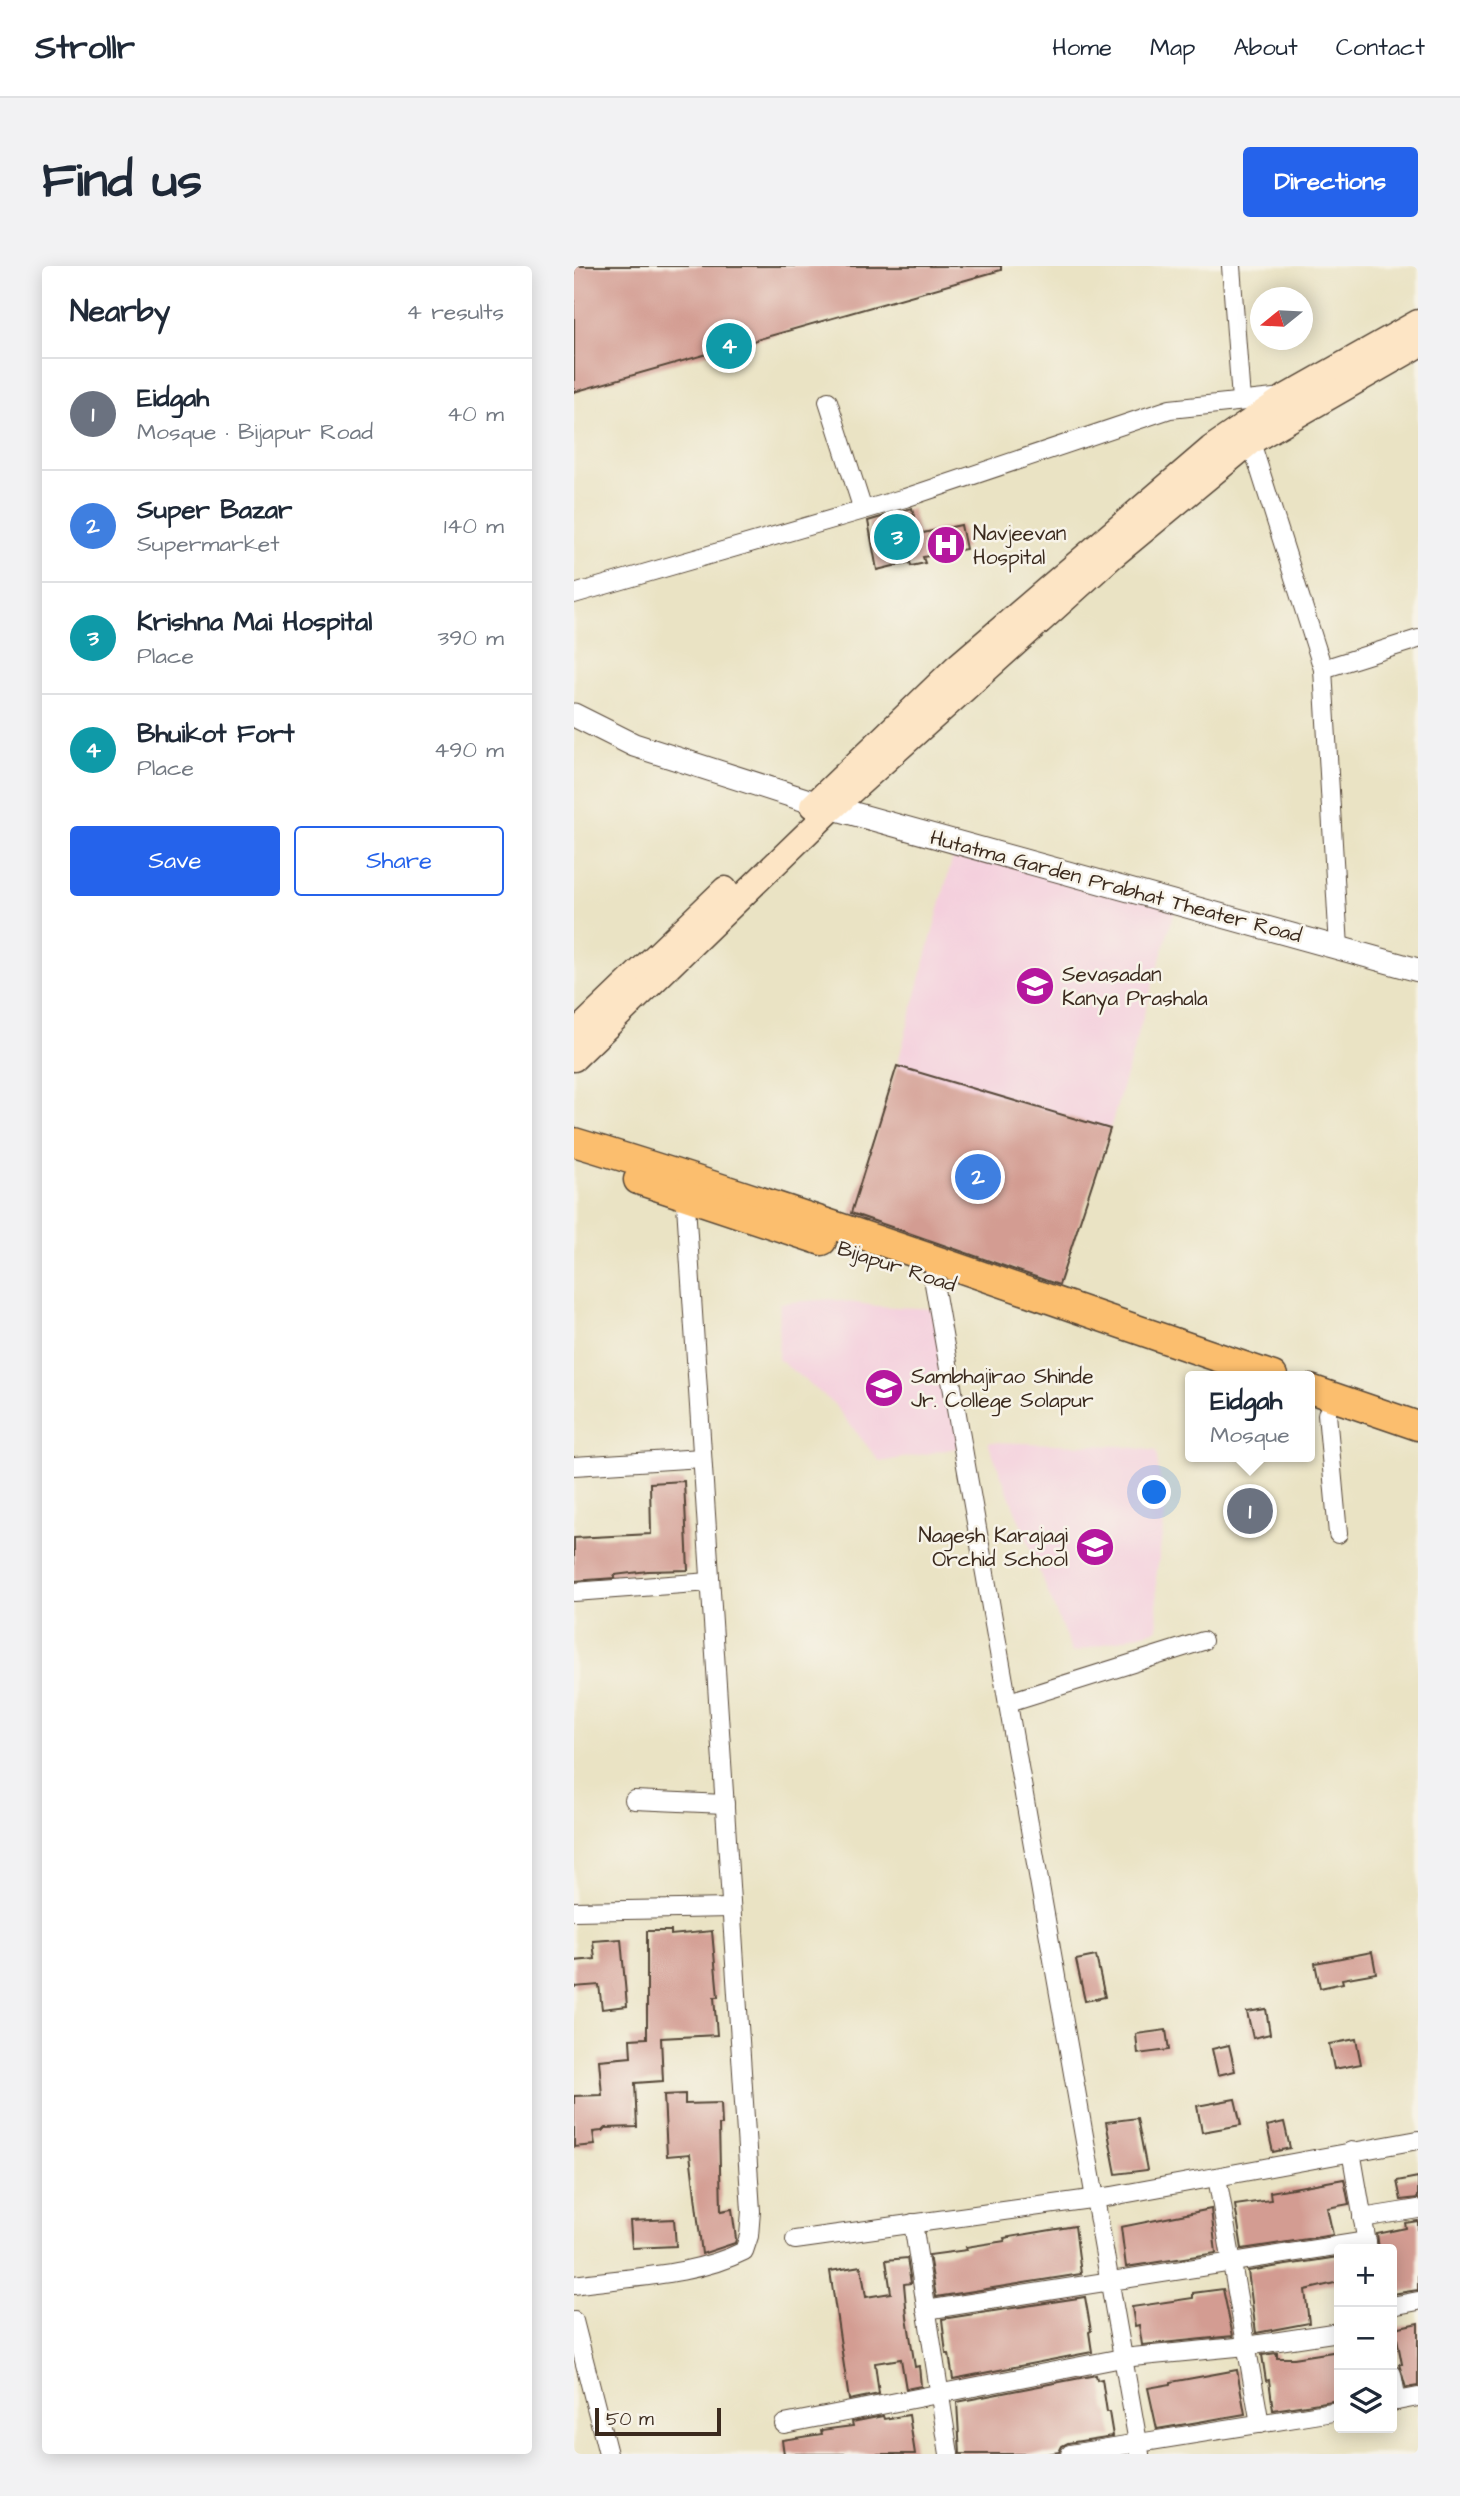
<!DOCTYPE html>
<meta charset="utf-8">
<style>
body{margin:0;font-family:"Architects Daughter",sans-serif;background:#f2f2f3;color:#1f2937}
.controls{position:absolute;right:21px;bottom:21px;display:grid;overflow:hidden;border-radius:7px;box-shadow:0 4px 18px #0003}
.controls button{width:63px;height:63px;display:grid;place-items:center;padding:0;border:0;border-bottom:2px solid #e0e1e3;background:#fff;color:#1f2937;font:35px sans-serif}
.compass{position:absolute;left:676px;top:21px;width:63px;height:63px;border-radius:50%;background:#fff;box-shadow:0 4px 18px #0003;rotate:252deg}
.scale{position:absolute;left:21px;bottom:18px;width:126px;box-sizing:border-box;padding-left:7px;border:4px solid #3b2a1e;border-top:0;font-size:19px;line-height:24px;white-space:nowrap;color:#3b2a1e;-webkit-text-stroke:5px #f7f3e8;paint-order:stroke}
.you{position:absolute;left:581px;top:1227px;width:24px;height:24px;margin:-18px;border:5px solid #fff;border-radius:50%;background:#1a73e8;box-shadow:0 0 0 10px #1a73e833}
.badge{display:grid;place-items:center;width:46px;height:46px;border-radius:50%;background:#2563eb;color:#fff;font-size:23px;font-weight:700}
.pin{position:absolute;translate:-50% -50%;border:4px solid #fff;box-shadow:0 2px 7px #0006}
.popup{position:absolute;left:611px;top:1105px;width:130px;height:91px;box-sizing:border-box;display:grid;place-content:center;border-radius:7px;background:#fff;filter:drop-shadow(0 2px 5px #0005);font-size:23px;white-space:nowrap;color:#747a83}
.popup b{font-size:26px;color:#1f2937}
.popup::after{content:'';position:absolute;left:50%;top:100%;margin-left:-14px;border:14px solid transparent;border-top-color:#fff}
.list{margin:0;padding:0;list-style:none}
h2{display:flex;justify-content:space-between;align-items:center;height:91px;margin:0;padding:0 28px;font-size:30px}
h2 small{font-size:23px;font-weight:400;color:#747a83}
.list li{display:grid;grid-template-columns:46px 1fr auto;gap:21px;align-items:center;box-sizing:border-box;height:112px;padding:0 28px;border-top:2px solid #e0e1e3}
.list b{display:block;font-size:26px;white-space:nowrap}
.list p{margin:0;font-size:23px;white-space:nowrap;color:#747a83}
.list em{font-size:23px;font-style:normal;color:#747a83}
.actions{display:flex;gap:14px;padding:21px 28px}
.actions a{flex:1;padding:16px 0;border:2px solid #2563eb;border-radius:7px;text-align:center;font-size:24px;color:#2563eb}
.actions .main{background:#2563eb;color:#fff}
.icon{flex:none;width:38px;height:38px;fill:none;stroke:currentColor;stroke-width:2;stroke-linecap:round;stroke-linejoin:round}
.map{position:relative;flex:none;width:844px;height:2188px;overflow:hidden;border-radius:7px}
header{display:flex;align-items:center;gap:42px;box-sizing:border-box;height:98px;padding:0 35px;background:#fff;border-bottom:2px solid #e0e1e3}
header strong{font-size:33px}
nav{display:flex;gap:38px;margin-inline-start:auto;font-size:24px}
.intro{display:flex;align-items:center;justify-content:space-between;box-sizing:border-box;height:168px;padding:0 42px}
h1{margin:0;font-size:49px}
.button{padding:18px 32px;border-radius:7px;background:#2563eb;color:#fff;font-size:24px;font-weight:700}
main{display:flex;gap:42px;padding:0 42px}
aside{flex:1;background:#fff;border-radius:7px;box-shadow:0 4px 18px #0003}
.map>svg:first-child{display:block}
.built{fill:#f4cfdd}
.building{fill:#d39c92}
.lines{fill:none;stroke-linecap:round;stroke-linejoin:round}
.minor-casing{stroke:#554637;stroke-width:20}
.tertiary-casing{stroke:#554637;stroke-width:25}
.secondary-casing{stroke:#554637;stroke-width:27}
.primary-casing{stroke:#554637;stroke-width:31}
.minor{stroke:#fff;stroke-width:18}
.tertiary{stroke:#fff;stroke-width:23}
.secondary{stroke:#fde5c5;stroke-width:24}
.primary{stroke:#fbbe6e;stroke-width:28}
.labels{text-anchor:middle;stroke-width:5;stroke-linejoin:round;paint-order:stroke}
.poi-label{font-size:21px;fill:#3b2a1e;stroke:#f7f3e8;text-anchor:start}
.street-label{font-size:21px;fill:#3b2a1e;stroke:#f7f3e8}
</style>
<header>
<strong>Strollr</strong>
<nav><a>Home</a><a>Map</a><a>About</a><a>Contact</a></nav>
</header>
<div class="intro"><h1>Find us</h1><a class="button">Directions</a></div>
<main>
<aside>
<h2>Nearby<small>4 results</small></h2>
<ul class="list">
<li><span class="badge" style="background:#6b7280">1</span><div><b>Eidgah</b><p>Mosque · Bijapur Road</p></div><em>40 m</em></li>
<li><span class="badge" style="background:#3f7fe0">2</span><div><b>Super Bazar</b><p>Supermarket</p></div><em>140 m</em></li>
<li><span class="badge" style="background:#0f9aa8">3</span><div><b>Krishna Mai Hospital</b><p>Place</p></div><em>390 m</em></li>
<li><span class="badge" style="background:#0f9aa8">4</span><div><b>Bhuikot Fort</b><p>Place</p></div><em>490 m</em></li>
</ul>
<div class="actions"><a class="main">Save</a><a>Share</a></div>
</aside>
<div class="map">
<svg width="844" height="2188" viewBox="0 0 844 2188">
<rect width="100%" height="100%" fill="#f7f3e8"/>
<filter id="ink" filterUnits="userSpaceOnUse"><feTurbulence type="fractalNoise" baseFrequency=".0143" numOctaves="2"/><feDisplacementMap in="SourceGraphic" scale="14" xChannelSelector="R" yChannelSelector="G"/><feConvolveMatrix kernelMatrix="1 2 1 2 8 2 1 2 1" color-interpolation-filters="sRGB"/></filter>
<filter id="wash" filterUnits="userSpaceOnUse"><feTurbulence type="fractalNoise" baseFrequency=".00686" numOctaves="4" result="noise"/><feDisplacementMap in="SourceGraphic" scale="28" xChannelSelector="R" yChannelSelector="G"/><feGaussianBlur stdDeviation="1.57" result="paint"/><feColorMatrix in="noise" values="0 0 0 0 0 0 0 0 0 0 0 0 0 0 0 0 0 1.4 0 .05"/><feComposite in="paint" operator="in"/></filter>
<g filter="url(#wash)">
<rect width="100%" height="100%" fill="#eae3c4"/>
<g class="built">
<polygon points="382,579 602,640 536,863 323,800"/>
<polygon points="256,1033 302,1040 364,1043 389,1181 306,1196 258,1136 204,1093 206,1037"/>
<polygon points="414,1176 547,1180 582,1185 591,1250 582,1312 584,1363 498,1387"/>
</g>
<g id="blocks">
<g class="building">
<polygon points="0,0 427,0 427,4 0,126"/>
<polygon points="338,242 344,268 387,259 392,283 349,291 351,297 337,300 336,296 303,304 294,255"/>
<polygon points="323,800 536,863 485,1019 277,947"/>
<polygon points="110,1215 114,1304 74,1305 40,1309 41,1312 0,1315 0,1272 77,1268 76,1217"/>
<polygon points="73,1665 97,1665 97,1669 138,1665 144,1731 140,1731 143,1769 87,1772 89,1815 61,1817 63,1861 31,1862 28,1865 19,1866 21,1879 0,1881 0,1830 28,1829 25,1794 57,1791 56,1773 73,1772"/>
<polygon points="47,1673 53,1740 28,1743 25,1719 0,1721 0,1695 21,1693 19,1675"/>
<polygon points="798,1686 802,1707 768,1713 769,1717 746,1722 741,1697"/>
<polygon points="522,1690 531,1731 511,1735 502,1694"/>
<polygon points="692,1743 696,1768 679,1772 673,1746"/>
<polygon points="592,1764 595,1784 564,1788 562,1768"/>
<polygon points="782,1773 787,1798 760,1803 755,1778"/>
<polygon points="655,1779 661,1805 644,1809 638,1783"/>
<polygon points="111,1828 111,1838 147,1837 148,1859 145,1859 147,1945 158,1943 162,1973 161,1977 128,1988 116,1888 93,1890 90,1829"/>
<polygon points="661,1833 667,1859 628,1866 623,1840"/>
<polygon points="563,1852 573,1904 542,1908 532,1856"/>
<polygon points="710,1856 716,1882 699,1886 693,1860"/>
<polygon points="844,1911 844,1932 827,1934 823,1915"/>
<polygon points="770,1913 775,1938 753,1942 759,1969 668,1983 661,1939 697,1934 696,1926"/>
<polygon points="637,1943 642,1987 552,2001 547,1961"/>
<polygon points="100,1953 102,1980 58,1982 56,1955"/>
<polygon points="844,1955 844,2024 818,2028 818,1983 805,1983 803,1968 832,1962 831,1957"/>
<polygon points="501,1960 507,2008 362,2031 355,1989 393,1984 392,1981 431,1975 430,1972"/>
<polygon points="764,1991 765,2016 731,2024 735,2057 682,2067 674,2005"/>
<polygon points="333,1992 337,2017 330,2018 333,2051 341,2101 345,2100 347,2120 332,2123 327,2093 301,2097 305,2128 275,2134 256,2005 287,2000 292,2031 317,2027 312,1994"/>
<polygon points="649,2023 659,2070 568,2079 565,2059 561,2060 558,2041 619,2032 619,2027"/>
<polygon points="511,2031 517,2065 515,2066 518,2086 379,2113 375,2088 372,2088 368,2053"/>
<polygon points="844,2057 844,2120 832,2122 825,2098 828,2098 821,2062"/>
<polygon points="765,2085 765,2134 699,2144 695,2114 692,2115 688,2089 703,2087 703,2092 720,2092"/>
<polygon points="663,2104 671,2148 583,2163 574,2122 597,2118 597,2116"/>
<polygon points="522,2109 523,2114 528,2113 533,2146 535,2146 539,2170 494,2177 488,2180 485,2186 473,2188 386,2188 383,2136"/>
<polygon points="335,2149 341,2188 210,2188 208,2174 248,2168 247,2164 279,2160 278,2156 309,2150 310,2153"/>
</g>
</g>
</g>
<g filter="url(#ink)">
<use href="#blocks" fill-opacity="0" stroke="#554637" stroke-width="2"/>
<g class="lines">
<g class="minor-casing">
<g id="minor">
<polyline points="657,0 667,134"/>
<polyline points="254,135 289,244"/>
<polyline points="677,176 749,403 765,682"/>
<polyline points="0,328 331,232 596,143 710,131"/>
<polyline points="749,403 844,373"/>
<polyline points="365,994 359,1012 566,2188"/>
<polyline points="753,1148 764,1268"/>
<polyline points="0,1200 128,1192"/>
<polyline points="0,1326 136,1316"/>
<polyline points="435,1436 629,1375"/>
<polyline points="60,1534 151,1538"/>
<polyline points="0,1645 157,1642"/>
<polyline points="777,1885 794,1983"/>
<polyline points="643,1911 686,2158"/>
<polyline points="788,1952 844,1943"/>
<polyline points="339,1957 375,2188"/>
<polyline points="221,1974 538,1930 844,1874"/>
<path d="M0 2019C54 2011 121 2010 170 1985L175 1970 177 1945 111 923"/>
<polyline points="818,2040 844,2035"/>
<polyline points="352,2044 793,1975"/>
<polyline points="0,2055 34,2188"/>
<polyline points="818,2108 823,2135"/>
<polyline points="818,2136 844,2131"/>
<polyline points="210,2158 548,2092 673,2080 765,2066"/>
<polyline points="496,2188 765,2145"/>
</g>
</g>
<g class="tertiary-casing">
<polyline id="tertiary" points="0,449 60,479 241,537 844,704"/>
</g>
<g class="secondary-casing">
<g id="secondary">
<polyline points="238,540 383,400 637,182 711,131 844,56"/>
<polyline points="0,768 151,623"/>
<polyline points="0,793 259,542 538,291 677,176 844,80"/>
</g>
</g>
<g class="primary-casing">
<g id="primary">
<path d="M0 876C235 947 466 1031 699 1110"/>
<polyline points="64,914 248,975"/>
<polyline points="736,1123 844,1160"/>
</g>
</g>
<use href="#minor" class="minor"/>
<use href="#tertiary" class="tertiary"/>
<use href="#secondary" class="secondary"/>
<use href="#primary" class="primary"/>
</g>
</g>
<defs>
<g id="hospital-disc" transform="scale(2.0125)"><circle r="9.5" fill="#b5179e" stroke="#f7f3e8"/><path d="M-5-5h3v3.5h4V-5h3V5h-3V1.5h-4V5h-3Z" fill="#fff"/></g>
<g id="university-disc" transform="scale(2.0125)"><circle r="9.5" fill="#b5179e" stroke="#f7f3e8"/><path d="M0-5L7-2L0 1L-7-2ZM-4 1L0 2.5L4 1V4Q0 6-4 4Z" fill="#fff"/></g>
<g id="school-disc" transform="scale(2.0125)"><circle r="9.5" fill="#b5179e" stroke="#f7f3e8"/><path d="M0-5L7-2L0 1L-7-2ZM-4 1L0 2.5L4 1V4Q0 6-4 4Z" fill="#fff"/></g>
</defs>
<g fill-rule="evenodd">
<use href="#hospital-disc" x="372" y="279"/>
<use href="#university-disc" x="461" y="720"/>
<use href="#university-disc" x="310" y="1122"/>
<use href="#school-disc" x="521" y="1281"/>
</g>
<g class="labels">
<g class="poi-label">
<text x="399" y="274">Navjeevan<tspan x="399" dy="24">Hospital</tspan></text>
<text x="488" y="715">Sevasadan<tspan x="488" dy="24">Kanya Prashala</tspan></text>
<text x="337" y="1117">Sambhajirao Shinde<tspan x="337" dy="24">Jr. College Solapur</tspan></text>
<text x="494" y="1276" text-anchor="end">Nagesh Karajagi<tspan x="494" dy="24">Orchid School</tspan></text>
</g>
<g class="street-label">
<text transform="translate(542 620) rotate(15)" y="7">Hutatma Garden Prabhat Theater Road</text>
<text transform="translate(323 1000) rotate(18)" y="7">Bijapur Road</text>
</g>
</g>
</svg>
<div class="controls">
<button>+</button>
<button>−</button>
<button><svg class="icon" aria-label="layers" viewBox="0 0 24 24"><path d="M12 4l9 5-9 5-9-5zM3 14l9 5 9-5"/></svg></button>
</div>
<svg class="compass" viewBox="-18 -18 36 36"><path d="M0-13l5 13h-10z" fill="#e53935"/><path d="M0 13l5-13h-10z" fill="#747a83"/></svg>
<div class="scale">50 m</div>
<div class="you"></div>
<div class="pin badge" style="left:676px;top:1245px;background:#6b7280">1</div>
<div class="popup"><b>Eidgah</b>Mosque</div>
<div class="pin badge" style="left:404px;top:911px;background:#3f7fe0">2</div>
<div class="pin badge" style="left:323px;top:271px;background:#0f9aa8">3</div>
<div class="pin badge" style="left:155px;top:80px;background:#0f9aa8">4</div>
</div>
</main>
